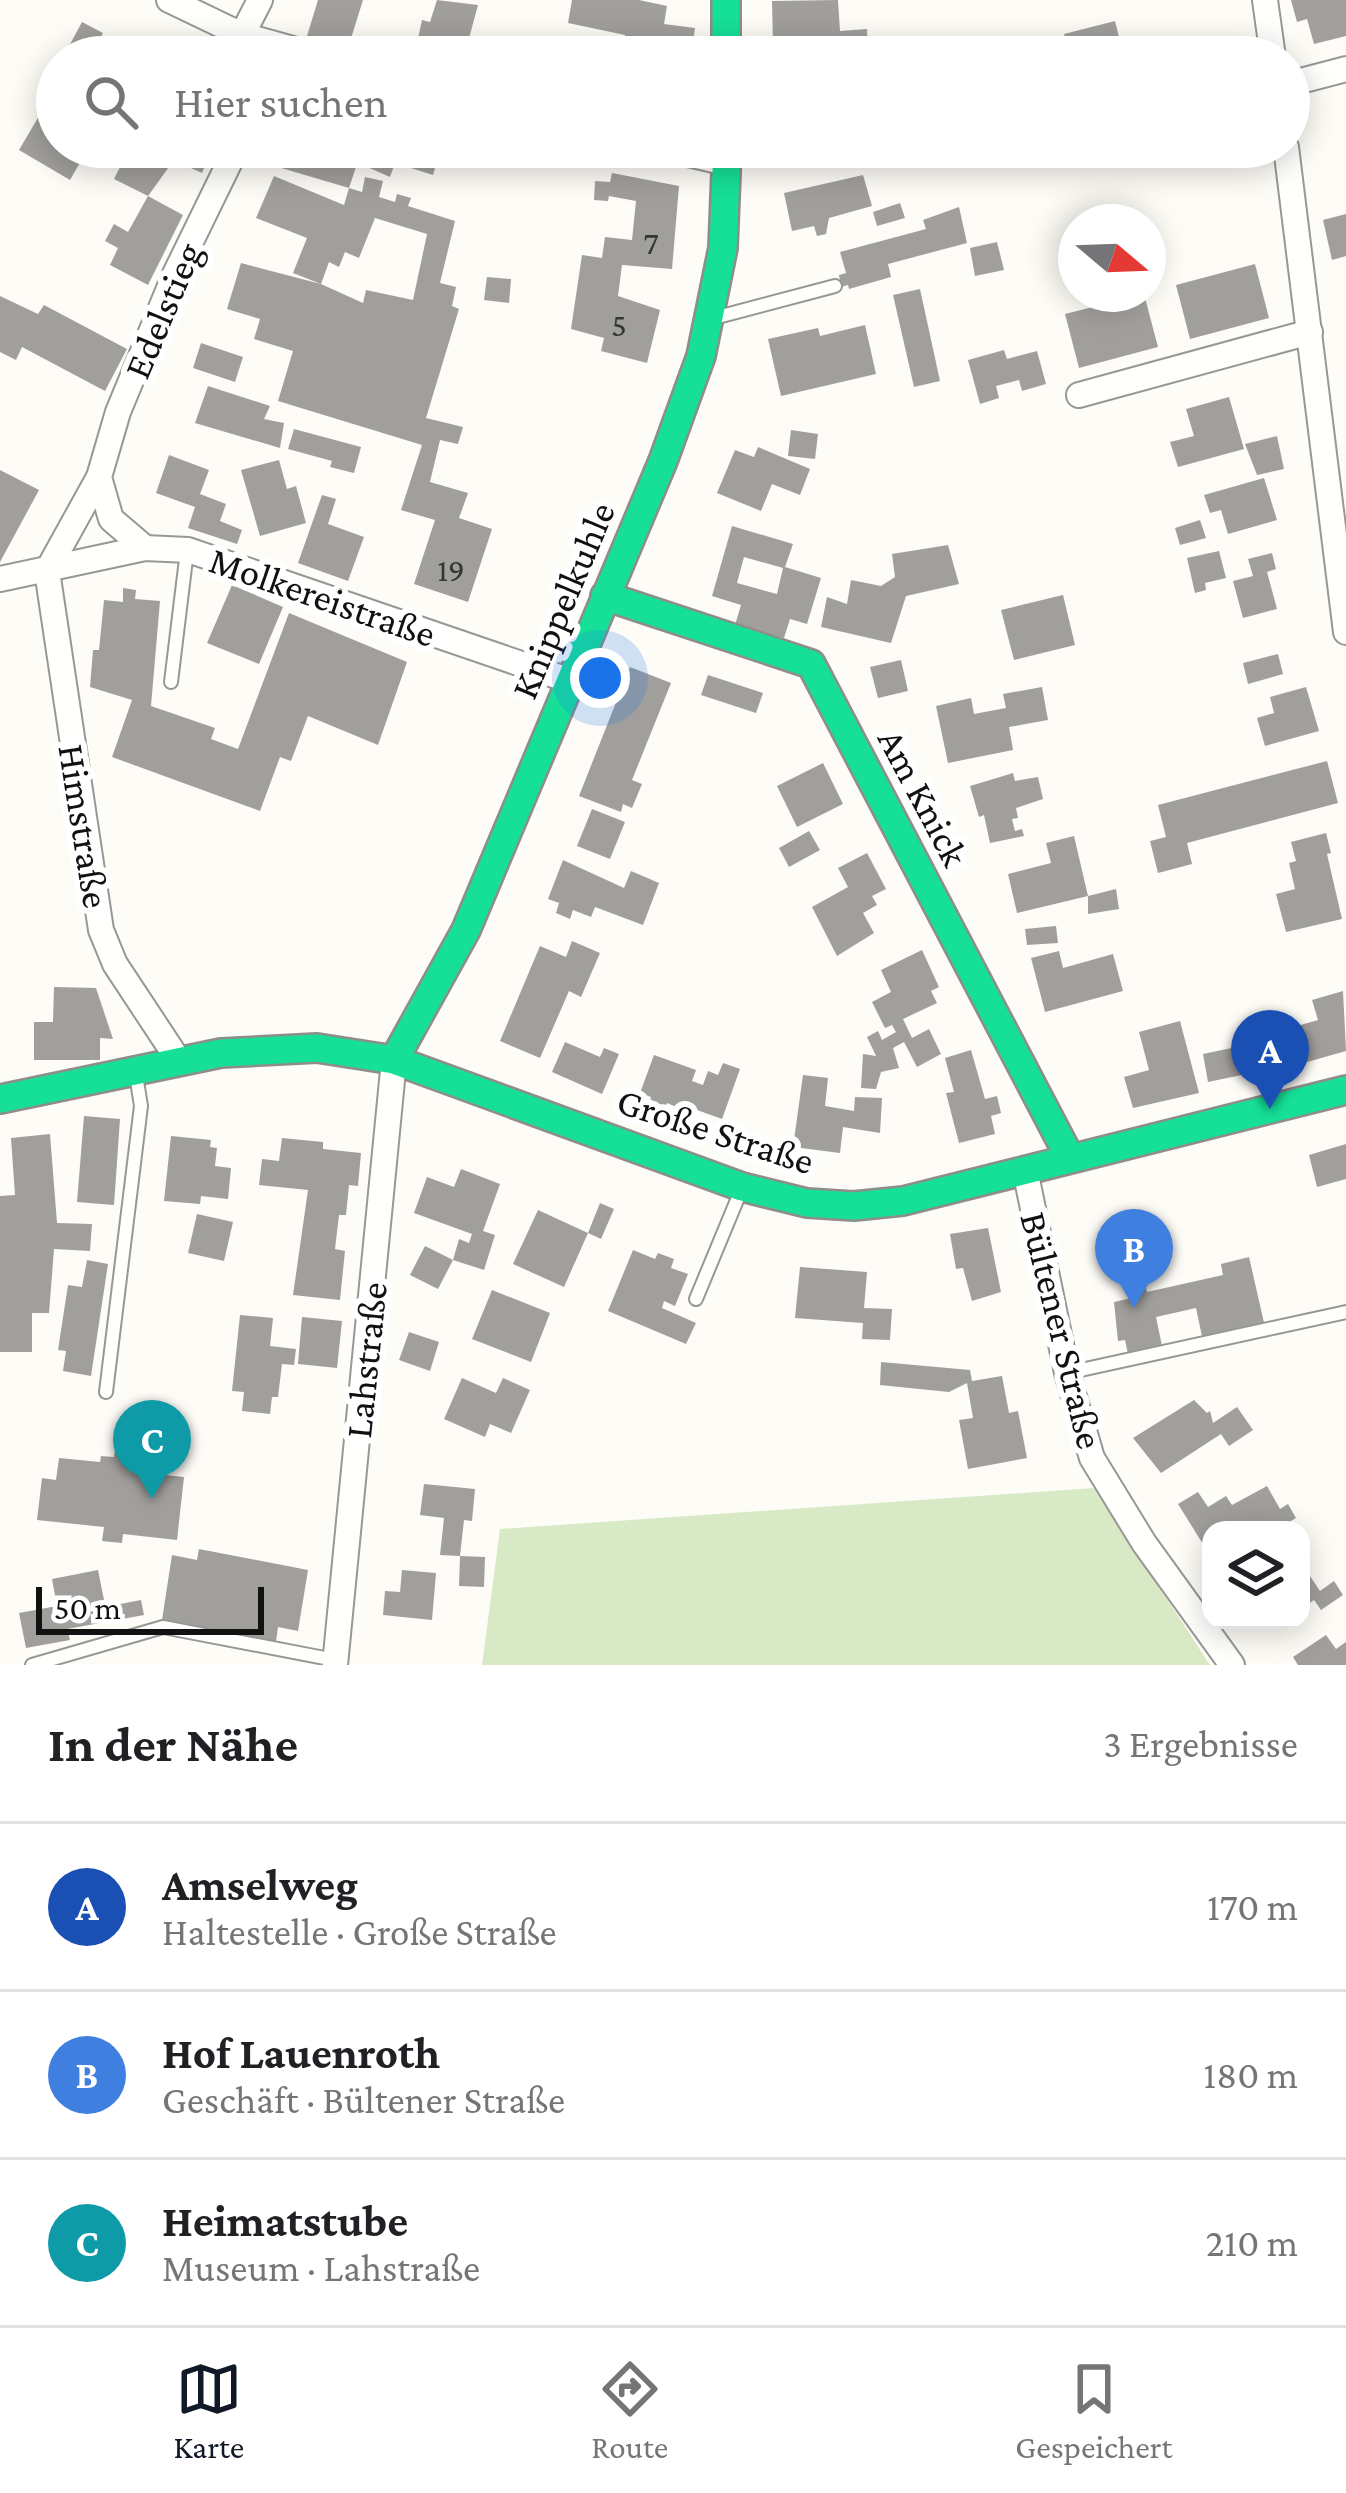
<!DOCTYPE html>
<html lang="de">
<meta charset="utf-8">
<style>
body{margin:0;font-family:"Crimson Pro",serif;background:#f6f6f6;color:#202124}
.controls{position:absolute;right:36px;bottom:36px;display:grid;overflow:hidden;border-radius:24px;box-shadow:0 6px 30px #0003}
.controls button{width:108px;height:108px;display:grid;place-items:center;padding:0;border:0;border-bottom:3px solid #e0e0e0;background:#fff;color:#202124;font:60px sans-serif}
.compass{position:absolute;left:1058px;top:204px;width:108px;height:108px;border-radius:50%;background:#fff;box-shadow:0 6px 30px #0003;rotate:109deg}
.scale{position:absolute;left:36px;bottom:30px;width:228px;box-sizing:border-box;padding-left:12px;border:6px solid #111;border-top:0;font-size:33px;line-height:42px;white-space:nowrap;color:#111;-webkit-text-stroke:9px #fff;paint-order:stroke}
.you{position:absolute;left:600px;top:678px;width:42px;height:42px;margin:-30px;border:9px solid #fff;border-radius:50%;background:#1a73e8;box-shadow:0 0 0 18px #1a73e833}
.badge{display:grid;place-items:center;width:78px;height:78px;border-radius:50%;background:#111827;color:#fff;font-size:39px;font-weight:700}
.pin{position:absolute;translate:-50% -99px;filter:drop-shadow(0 3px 6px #0008)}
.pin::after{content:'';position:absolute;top:63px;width:42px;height:36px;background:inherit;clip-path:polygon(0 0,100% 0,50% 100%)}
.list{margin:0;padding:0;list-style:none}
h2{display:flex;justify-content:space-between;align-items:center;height:156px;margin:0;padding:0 48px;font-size:51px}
h2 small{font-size:39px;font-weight:400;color:#757577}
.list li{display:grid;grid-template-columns:78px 1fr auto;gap:36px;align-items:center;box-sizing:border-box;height:168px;padding:0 48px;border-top:3px solid #e0e0e0}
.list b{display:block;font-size:45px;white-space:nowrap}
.list p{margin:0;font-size:39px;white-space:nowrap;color:#757577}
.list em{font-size:39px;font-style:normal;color:#757577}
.icon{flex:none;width:66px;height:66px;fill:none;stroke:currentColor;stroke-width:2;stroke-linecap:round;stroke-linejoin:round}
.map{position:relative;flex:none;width:1346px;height:1665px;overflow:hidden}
.search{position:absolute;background:#fff;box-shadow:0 6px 30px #0003;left:36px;right:36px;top:36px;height:132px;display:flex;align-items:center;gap:30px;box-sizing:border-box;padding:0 42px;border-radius:66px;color:#757577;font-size:45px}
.sheet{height:660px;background:#fff}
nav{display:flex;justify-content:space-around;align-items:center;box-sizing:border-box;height:168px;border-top:3px solid #e0e0e0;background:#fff;font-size:33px;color:#757577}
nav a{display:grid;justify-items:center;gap:6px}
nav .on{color:#111827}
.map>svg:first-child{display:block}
.forest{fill:#d8eac5}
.building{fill:#a19f9c;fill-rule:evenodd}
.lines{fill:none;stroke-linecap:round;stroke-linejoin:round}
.lane-casing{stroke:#979795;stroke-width:16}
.street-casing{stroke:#979795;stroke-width:28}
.fast-casing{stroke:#8e8d8b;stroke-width:32}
.lane{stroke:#fffffe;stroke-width:12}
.street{stroke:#fffffe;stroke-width:24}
.fast{stroke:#16e098;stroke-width:27}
.labels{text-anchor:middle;stroke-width:12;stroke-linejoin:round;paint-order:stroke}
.number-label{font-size:33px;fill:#353434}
.street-label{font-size:39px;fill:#111;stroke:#fff}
</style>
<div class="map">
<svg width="1346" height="1665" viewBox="0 0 1346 1665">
<rect width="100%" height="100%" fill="#fdfcf7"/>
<polygon class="forest" points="1094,1488 1210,1665 482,1665 500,1529"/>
<g class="building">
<polygon points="318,0 363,0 348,48 307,36"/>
<polygon points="437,0 478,5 464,57 414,57 422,20 430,22"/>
<polygon points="572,0 639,0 667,6 664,24 695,28 691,57 622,55 625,35 568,23"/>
<polygon points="838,0 840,31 867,29 868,57 810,57 809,44 773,45 772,1"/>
<polygon points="1291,0 1346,0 1346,36 1314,44 1307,19 1297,22"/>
<polygon points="1115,21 1124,57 1069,57 1064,34"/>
<polygon points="82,22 103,33 91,57 67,50"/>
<polygon points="171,39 214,57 164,57"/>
<polygon points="525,39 550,47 547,57 496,57 500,45 521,52"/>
<polygon points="39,116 57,126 57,147 89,147 70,180 19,150"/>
<polygon points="130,147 171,164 148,196 114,179"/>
<polygon points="165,147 213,147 202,173 162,155"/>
<polygon points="284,147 322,147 359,158 349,188 362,192 365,177 383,181 379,197 395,202 397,194 411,198 408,206 455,221 440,283 456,287 452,306 459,309 426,418 463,427 458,444 440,440 430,482 468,493 459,518 492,529 468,602 414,584 435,520 401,510 422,445 278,401 293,351 254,339 260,319 227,309 241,263 321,284 363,303 366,290 413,300 427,234 375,218 359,258 345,252 339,267 329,262 321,284 293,273 307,238 256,218 274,176 344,205 349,188 278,167"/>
<polygon points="379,147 441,147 433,175 395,163 390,177 365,166 370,154 376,156"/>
<polygon points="612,173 679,186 672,269 622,265 618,296 660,310 647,363 601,351 604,338 571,329 582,255 602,258 605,237 632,240 636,201 609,196 608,201 594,200 595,181 610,182"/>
<polygon points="863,175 872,206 829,218 826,234 817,236 814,226 792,231 784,193"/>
<polygon points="148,196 183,215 148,285 110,265 118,248 105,241 114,224 128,232"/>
<polygon points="900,203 905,218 877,226 873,212"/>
<polygon points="959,207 967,243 888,264 891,277 849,289 848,285 841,287 839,275 846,273 840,252 926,229 923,220"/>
<polygon points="1346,214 1346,256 1332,260 1323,220"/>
<polygon points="997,242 1004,270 975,276 970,248"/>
<polygon points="1255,264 1269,318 1190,339 1176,285"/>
<polygon points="487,277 511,279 509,303 484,300"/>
<polygon points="920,289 940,381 914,387 893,295"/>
<polygon points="1144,294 1158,347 1079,368 1065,314"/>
<polygon points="0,296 38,314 44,305 127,349 105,391 22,347 16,360 0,352"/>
<polygon points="865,325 876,374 781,396 768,339 818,328 820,336"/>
<polygon points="201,343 243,357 235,382 193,368"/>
<polygon points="1004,350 1007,359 1037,351 1046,384 1022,391 1019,380 996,386 999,398 980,404 968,360"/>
<polygon points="208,386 270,406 264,419 284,423 280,448 195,423"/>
<polygon points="1229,397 1244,449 1178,467 1170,442 1194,436 1186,409"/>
<polygon points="294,429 361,447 354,473 330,467 332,461 288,449"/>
<polygon points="791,430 818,434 815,459 788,456"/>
<polygon points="1277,436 1284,469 1257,475 1245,444"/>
<polygon points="758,447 810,469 800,495 772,484 761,511 717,493 735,450 754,457"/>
<polygon points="169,455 209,470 200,494 226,504 220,521 242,530 237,544 188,528 195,507 156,493"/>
<polygon points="279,460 287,489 296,486 306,523 260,536 241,470"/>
<polygon points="0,470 39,490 0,562"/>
<polygon points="1264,478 1277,520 1228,534 1221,510 1210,513 1204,495"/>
<polygon points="322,495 336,499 328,524 364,537 348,581 298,563"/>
<polygon points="1200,520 1206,538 1180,545 1175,528"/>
<path d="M732 526 793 544 785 567 821 578 807 624 790 619 784 638 735 625 741 605 712 596ZM744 557 783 568 777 594 737 583Z"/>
<polygon points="948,545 959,584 906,596 891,643 821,627 827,597 847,604 851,580 881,586 895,577 892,554"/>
<polygon points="1219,551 1226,578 1205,583 1206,590 1195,593 1187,558"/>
<polygon points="1272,553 1276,569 1267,572 1277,609 1243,618 1233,581 1253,576 1248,559"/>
<polygon points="232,585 283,607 259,664 207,643"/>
<polygon points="123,588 136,590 135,599 160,601 151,706 215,728 211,739 238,749 289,613 407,662 378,745 308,716 291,761 280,757 260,811 112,757 132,700 90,687 93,650 99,650 104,600 123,602"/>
<polygon points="1063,595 1075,645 1014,660 1001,610"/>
<polygon points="1278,654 1283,674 1248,684 1243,663"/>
<polygon points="901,660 908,691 878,698 870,667"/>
<polygon points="630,667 671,683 632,780 642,784 632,808 623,804 621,812 579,796"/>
<polygon points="708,675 763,693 756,713 701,695"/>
<polygon points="1042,687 1048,720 1009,727 1013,750 948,763 936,706 971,698 974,714 1006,708 1003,694"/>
<polygon points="1306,687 1319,731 1265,746 1257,718 1274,713 1270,697"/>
<polygon points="1327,761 1338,803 1187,843 1192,864 1158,873 1150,841 1166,837 1158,805"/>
<polygon points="823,763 843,804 797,827 777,786"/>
<polygon points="1013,773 1015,781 1038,777 1043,799 1016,808 1018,818 1012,819 1015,831 1022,829 1024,836 990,843 984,815 979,817 970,786"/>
<polygon points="592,809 625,822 610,859 577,846"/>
<polygon points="809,831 820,850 789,867 779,848"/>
<polygon points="1326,833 1331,853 1327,854 1342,919 1286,932 1276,894 1295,889 1289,863 1296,861 1291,842"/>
<polygon points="1074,836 1088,896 1017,913 1008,874 1051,863 1046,843"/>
<polygon points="867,853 886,889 872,896 877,905 863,913 874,933 837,956 812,907 848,887 838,868"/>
<polygon points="563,860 624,888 631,871 659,883 643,925 595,907 591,917 573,910 570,919 556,913 559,903 548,899"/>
<polygon points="1116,889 1119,909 1088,914 1088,896"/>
<polygon points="1056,926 1058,943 1027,945 1025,929"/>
<polygon points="572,941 600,953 581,997 569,991 540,1058 500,1041 540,946 566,957"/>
<polygon points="922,950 939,987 931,991 937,1003 903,1019 912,1038 929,1029 941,1054 917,1067 904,1042 893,1048 899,1068 881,1072 876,1089 861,1088 863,1054 876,1056 867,1037 878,1031 882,1040 896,1032 892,1025 885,1028 872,1002 891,992 881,970"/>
<polygon points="1059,951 1063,968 1113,954 1123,991 1045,1012 1031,958"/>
<polygon points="54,987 96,988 113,1039 100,1038 100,1060 34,1060 34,1022 53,1022"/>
<polygon points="1343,991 1346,1051 1293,1066 1283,1030 1318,1020 1312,1000"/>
<polygon points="1180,1021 1199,1093 1133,1108 1124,1077 1149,1070 1139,1032"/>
<polygon points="565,1042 600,1057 604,1048 619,1054 602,1094 552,1072"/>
<polygon points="1260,1042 1266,1070 1208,1082 1203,1054"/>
<polygon points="971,1050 985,1099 997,1096 1001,1113 991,1116 995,1134 959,1143 946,1093 954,1092 945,1058"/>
<polygon points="654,1055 696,1070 692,1081 703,1085 708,1071 718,1075 723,1063 740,1069 722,1119 683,1105 681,1109 667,1103 662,1117 646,1111 651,1097 640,1093"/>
<polygon points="803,1075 828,1078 825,1106 854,1111 855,1097 882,1098 880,1133 843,1127 840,1153 793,1147"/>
<polygon points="84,1116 120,1119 114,1205 77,1202"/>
<polygon points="50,1134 57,1223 92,1224 90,1251 54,1249 49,1313 32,1313 32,1352 0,1352 0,1196 15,1195 11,1138"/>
<polygon points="171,1136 211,1140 210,1147 217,1148 215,1166 231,1168 228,1199 201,1196 200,1204 164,1201"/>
<polygon points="282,1138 323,1142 323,1149 361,1153 358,1186 349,1185 346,1215 339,1215 335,1249 345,1251 340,1300 293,1295 308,1190 259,1185 262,1159 279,1161"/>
<polygon points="1346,1144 1346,1179 1317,1187 1309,1155"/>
<polygon points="461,1169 500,1184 483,1231 495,1235 484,1270 453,1260 459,1239 469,1243 472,1234 414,1213 427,1177 454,1187"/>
<polygon points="600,1203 614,1209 601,1239 588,1233"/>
<polygon points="538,1210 588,1233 564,1287 513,1264"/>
<polygon points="197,1214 233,1222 224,1261 188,1253"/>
<polygon points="988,1228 1001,1292 972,1301 963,1268 956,1269 950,1234"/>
<polygon points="425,1246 453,1260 438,1289 410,1275"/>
<polygon points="633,1250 655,1259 658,1253 674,1259 671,1268 688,1274 675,1306 664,1301 662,1308 696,1323 686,1344 608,1311"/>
<polygon points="1249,1257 1265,1327 1203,1341 1196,1308 1156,1317 1162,1346 1128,1354 1125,1340 1118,1341 1114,1302 1132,1298 1129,1285 1144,1282 1147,1292 1223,1275 1221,1264"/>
<polygon points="87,1260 108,1264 91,1376 63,1371 66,1351 58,1350 68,1285 82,1287"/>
<polygon points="800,1267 867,1272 864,1308 892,1309 890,1340 862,1339 863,1323 795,1318"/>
<polygon points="492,1290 550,1313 531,1362 472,1339"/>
<polygon points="240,1315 273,1318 270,1346 296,1349 294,1365 282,1364 278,1397 272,1397 270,1414 242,1411 244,1392 232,1391"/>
<polygon points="302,1317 342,1321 337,1368 298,1364"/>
<polygon points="409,1332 439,1342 430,1371 399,1360"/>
<polygon points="881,1362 970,1370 972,1381 1002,1376 1009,1413 1018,1411 1027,1458 968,1469 959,1420 973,1418 967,1383 949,1392 880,1385"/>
<polygon points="462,1378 496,1393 503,1378 530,1390 511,1433 490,1424 485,1437 444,1419"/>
<polygon points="1194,1400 1207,1413 1210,1411 1213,1423 1237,1407 1253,1430 1229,1446 1221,1434 1161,1473 1133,1438"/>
<polygon points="115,1450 134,1452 133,1461 147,1462 146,1473 184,1477 177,1540 123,1534 122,1543 102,1541 104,1527 37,1520 42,1478 56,1480 59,1458 100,1462 101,1456 114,1457"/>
<polygon points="424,1484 475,1489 472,1521 464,1520 460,1556 485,1557 484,1587 459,1586 460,1556 440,1555 444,1518 420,1515"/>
<polygon points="1267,1486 1280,1509 1288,1504 1296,1518 1276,1530 1266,1530 1261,1521 1246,1530 1211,1530 1211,1557 1178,1504 1198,1492 1208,1507 1226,1496 1232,1505"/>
<polygon points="199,1549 308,1570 298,1631 278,1627 276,1642 162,1620 172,1555 197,1560"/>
<polygon points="98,1570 104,1600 93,1602 94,1609 141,1600 144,1615 67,1629 70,1640 26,1648 19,1613 57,1606 52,1579"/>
<polygon points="402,1570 436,1573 432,1620 383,1615 385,1591 400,1592"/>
<polygon points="1308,1573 1320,1591 1334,1581 1343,1595 1321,1610 1314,1600 1301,1609 1301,1577"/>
<polygon points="1326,1635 1336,1649 1346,1642 1346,1665 1298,1665 1293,1657"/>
</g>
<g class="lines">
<g class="lane-casing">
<g id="lane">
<polyline points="714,318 835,286"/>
<polyline points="171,682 187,551"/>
<polyline points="696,1299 742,1188"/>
<polyline points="1067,1373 1346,1312"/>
<polyline points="106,1392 141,1106 136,1075"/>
<polyline points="32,1665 163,1627 335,1660"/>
</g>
</g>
<g class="street-casing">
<g id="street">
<polyline points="169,0 242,35 322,57"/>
<polyline points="1265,0 1273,57"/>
<polyline points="242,35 260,0"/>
<polyline points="1289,84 1346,69"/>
<polyline points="658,147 727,163"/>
<polyline points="1286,147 1346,632"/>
<polyline points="1079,395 1310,332"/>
<polyline points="99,477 47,571 101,930 115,964 179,1061"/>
<polyline points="145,548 111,519 99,477 118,412 175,274 237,147"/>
<polyline points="0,579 145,548 188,550 571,681"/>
<polyline points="1025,1170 1067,1373 1092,1458 1144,1543 1232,1665"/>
<polyline points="335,1665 394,1060"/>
</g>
</g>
<g class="fast-casing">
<g id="fast">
<polyline points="726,0 726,57"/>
<polyline points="605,596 811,664 1070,1158"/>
<polyline points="394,1060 466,930 663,461 701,356 723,248 727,147"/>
<polyline points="0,1099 221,1053 317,1048 394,1060 742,1187 807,1203 854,1206 903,1201 1346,1090"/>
</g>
</g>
<use href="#lane" class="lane"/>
<use href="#street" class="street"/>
<use href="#fast" class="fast"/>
</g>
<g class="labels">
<g class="number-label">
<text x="651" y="254">7</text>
<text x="619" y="336">5</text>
<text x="451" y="581">19</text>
</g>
<g class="street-label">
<text transform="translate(162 310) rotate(-67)" y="14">Edelstieg</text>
<text transform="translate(323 596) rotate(19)" y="14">Molkereistraße</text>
<text transform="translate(562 600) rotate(-67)" y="14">Knippelkuhle</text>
<text transform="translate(924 797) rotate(62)" y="14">Am Knick</text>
<text transform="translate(85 826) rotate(81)" y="14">Himstraße</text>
<text transform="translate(716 1130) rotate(18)" y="14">Große Straße</text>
<text transform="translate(1063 1330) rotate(76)" y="14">Bültener Straße</text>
<text transform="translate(365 1360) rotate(-84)" y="14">Lahstraße</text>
</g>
</g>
</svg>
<div class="controls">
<button><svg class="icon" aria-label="layers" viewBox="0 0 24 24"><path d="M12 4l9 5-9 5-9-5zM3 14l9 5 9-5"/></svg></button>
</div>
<svg class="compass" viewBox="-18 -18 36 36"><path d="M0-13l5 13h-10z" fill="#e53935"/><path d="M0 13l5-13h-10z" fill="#757577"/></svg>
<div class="scale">50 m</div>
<div class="you"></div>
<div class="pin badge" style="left:1270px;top:1109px;background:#1a4fb4">A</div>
<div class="pin badge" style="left:1134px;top:1308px;background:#3f7fe0">B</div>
<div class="pin badge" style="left:152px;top:1499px;background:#0f9aa8">C</div>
<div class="search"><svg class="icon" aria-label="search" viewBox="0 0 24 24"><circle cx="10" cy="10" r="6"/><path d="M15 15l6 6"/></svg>Hier suchen</div>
</div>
<section class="sheet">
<h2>In der Nähe<small>3 Ergebnisse</small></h2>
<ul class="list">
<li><span class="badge" style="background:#1a4fb4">A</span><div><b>Amselweg</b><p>Haltestelle · Große Straße</p></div><em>170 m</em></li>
<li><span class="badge" style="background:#3f7fe0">B</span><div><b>Hof Lauenroth</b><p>Geschäft · Bültener Straße</p></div><em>180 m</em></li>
<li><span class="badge" style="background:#0f9aa8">C</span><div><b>Heimatstube</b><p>Museum · Lahstraße</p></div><em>210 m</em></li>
</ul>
</section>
<nav>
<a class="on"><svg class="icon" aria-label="map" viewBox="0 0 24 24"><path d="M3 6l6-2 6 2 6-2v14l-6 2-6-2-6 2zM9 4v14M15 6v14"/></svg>Karte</a>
<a><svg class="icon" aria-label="directions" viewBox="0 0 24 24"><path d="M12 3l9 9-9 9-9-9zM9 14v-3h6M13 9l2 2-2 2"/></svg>Route</a>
<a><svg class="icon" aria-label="saved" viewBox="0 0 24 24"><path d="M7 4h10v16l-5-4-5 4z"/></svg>Gespeichert</a>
</nav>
